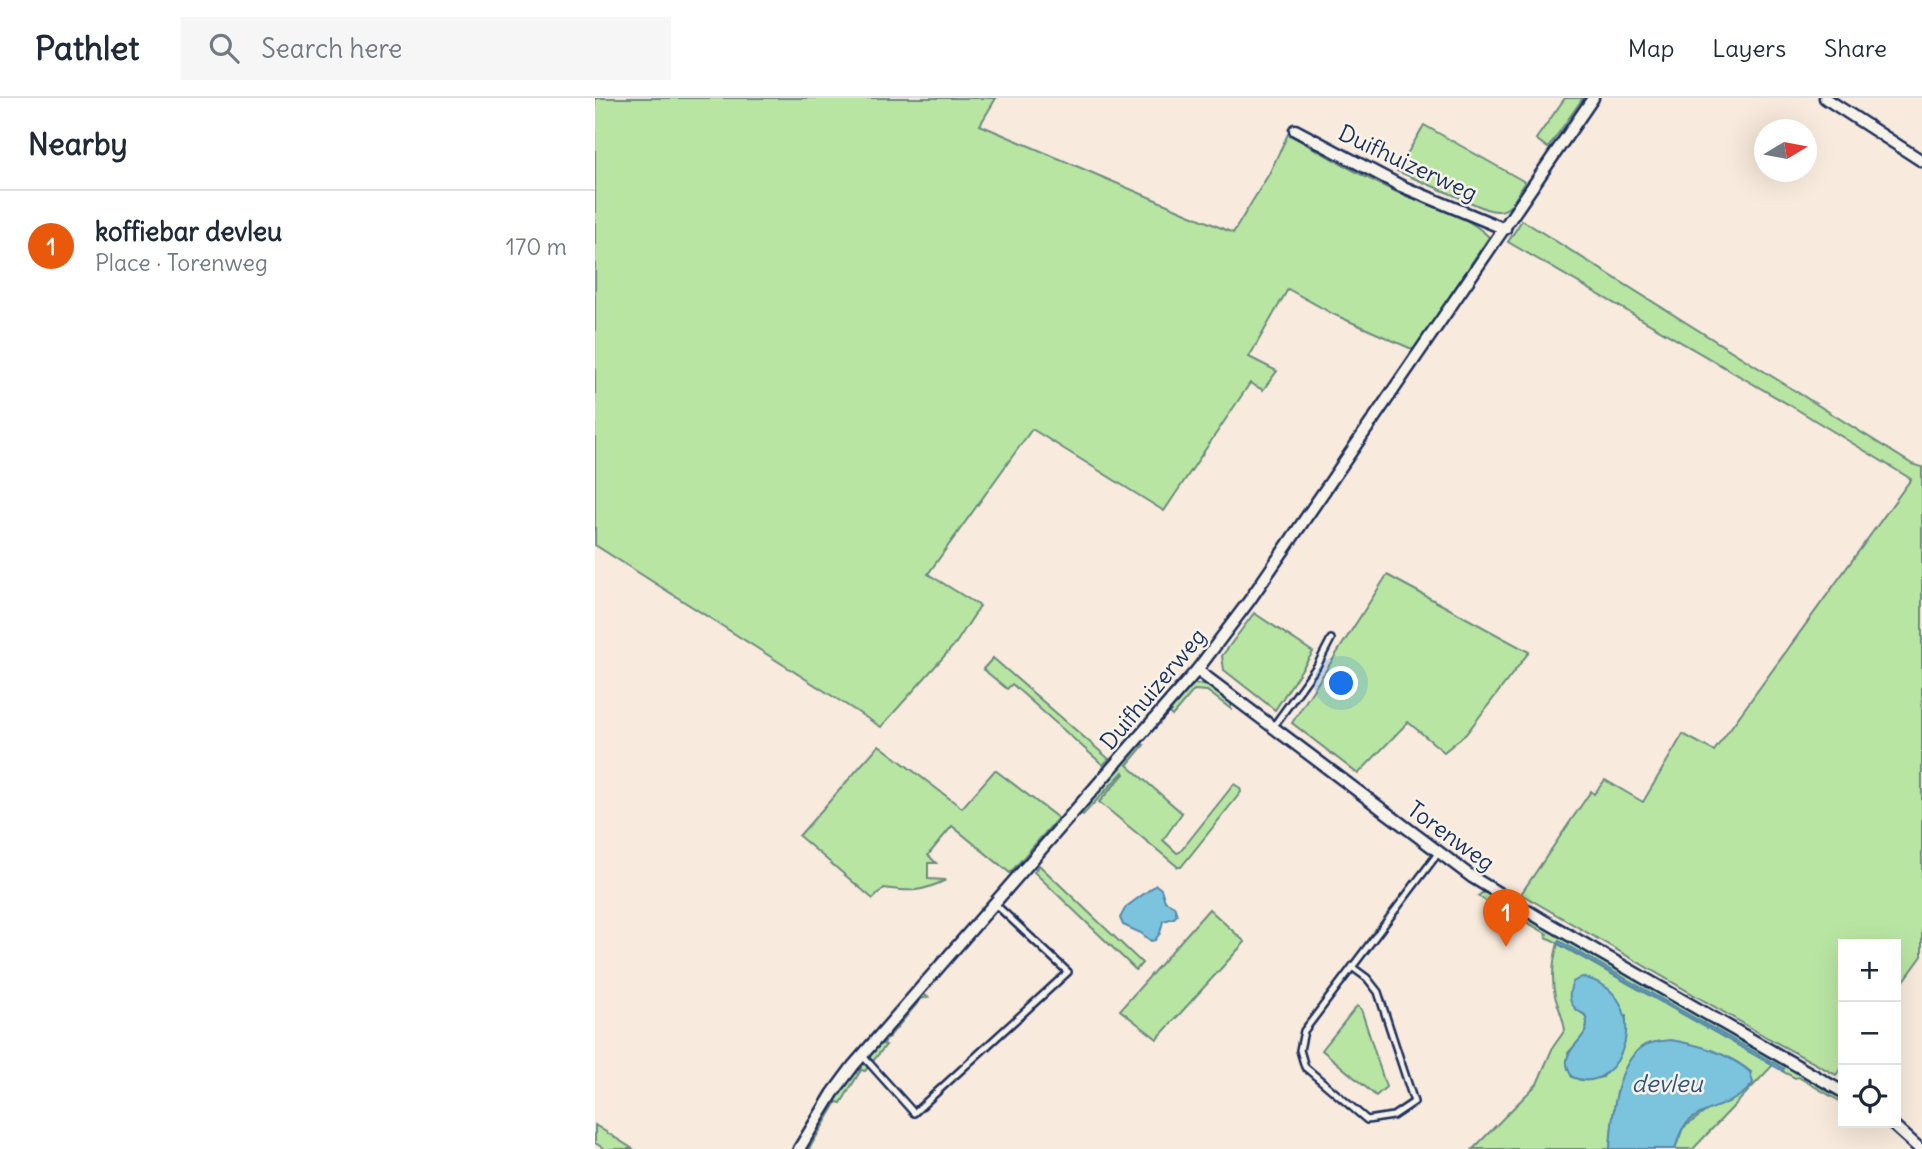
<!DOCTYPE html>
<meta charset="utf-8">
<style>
body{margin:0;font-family:Delius,sans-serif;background:#f6f6f7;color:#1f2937}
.controls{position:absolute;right:21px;bottom:21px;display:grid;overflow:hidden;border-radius:0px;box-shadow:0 7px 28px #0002}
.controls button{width:63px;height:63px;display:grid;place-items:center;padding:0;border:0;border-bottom:2px solid #e0e1e3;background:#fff;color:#1f2937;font:35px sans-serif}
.compass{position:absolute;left:1159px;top:21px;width:63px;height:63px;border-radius:50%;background:#fff;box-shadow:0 7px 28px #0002;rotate:80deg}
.you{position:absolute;left:747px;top:586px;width:24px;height:24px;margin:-18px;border:5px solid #fff;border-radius:50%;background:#1a73e8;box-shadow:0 0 0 10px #1a73e833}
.badge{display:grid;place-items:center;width:46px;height:46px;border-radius:50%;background:#ea580c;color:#fff;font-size:23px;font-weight:700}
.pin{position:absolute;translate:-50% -58px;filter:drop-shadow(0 2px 4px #0008)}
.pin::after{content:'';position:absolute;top:37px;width:24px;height:21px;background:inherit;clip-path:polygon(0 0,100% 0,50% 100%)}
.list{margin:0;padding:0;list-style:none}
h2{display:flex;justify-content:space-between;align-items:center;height:91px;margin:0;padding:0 28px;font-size:30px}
h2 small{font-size:23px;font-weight:400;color:#747a83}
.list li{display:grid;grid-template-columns:46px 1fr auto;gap:21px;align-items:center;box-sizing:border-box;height:112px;padding:0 28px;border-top:2px solid #e0e1e3}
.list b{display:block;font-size:26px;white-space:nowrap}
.list p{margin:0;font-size:23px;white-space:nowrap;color:#747a83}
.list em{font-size:23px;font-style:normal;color:#747a83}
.icon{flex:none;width:38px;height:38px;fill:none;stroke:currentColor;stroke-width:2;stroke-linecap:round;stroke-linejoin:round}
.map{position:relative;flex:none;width:1327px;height:1051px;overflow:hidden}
header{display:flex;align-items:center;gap:42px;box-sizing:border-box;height:98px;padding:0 35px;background:#fff;border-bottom:2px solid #e0e1e3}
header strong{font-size:33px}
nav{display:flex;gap:38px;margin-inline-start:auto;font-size:24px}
.search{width:490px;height:63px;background:#f6f6f7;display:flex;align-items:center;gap:18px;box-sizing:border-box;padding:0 24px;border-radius:0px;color:#747a83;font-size:26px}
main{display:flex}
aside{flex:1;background:#fff}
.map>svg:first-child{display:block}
.green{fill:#b9e5a3;stroke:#6a8a80;stroke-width:2;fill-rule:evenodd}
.water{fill:#7cc4dd;stroke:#58a;stroke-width:2}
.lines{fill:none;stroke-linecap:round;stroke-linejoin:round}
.service-casing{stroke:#1b2f5e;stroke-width:10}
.minor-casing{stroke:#1b2f5e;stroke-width:15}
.service{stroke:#f7f3e8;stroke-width:5}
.minor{stroke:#f7f3e8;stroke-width:10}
.labels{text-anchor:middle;stroke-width:5;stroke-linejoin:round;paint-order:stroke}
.street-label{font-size:23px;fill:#1b2f5e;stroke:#f7f3e8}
.water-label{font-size:24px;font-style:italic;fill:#33547e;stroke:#f7f3e8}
</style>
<header>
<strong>Pathlet</strong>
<div class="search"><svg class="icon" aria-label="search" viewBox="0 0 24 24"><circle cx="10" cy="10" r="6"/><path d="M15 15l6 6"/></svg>Search here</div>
<nav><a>Map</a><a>Layers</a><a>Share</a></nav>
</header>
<main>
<aside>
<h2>Nearby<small></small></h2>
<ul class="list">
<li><span class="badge">1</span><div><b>koffiebar devleu</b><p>Place · Torenweg</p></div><em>170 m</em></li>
</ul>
</aside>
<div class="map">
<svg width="1327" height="1051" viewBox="0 0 1327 1051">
<rect width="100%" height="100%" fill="#f8eadc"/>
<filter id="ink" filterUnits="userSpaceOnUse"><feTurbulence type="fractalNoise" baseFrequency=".0143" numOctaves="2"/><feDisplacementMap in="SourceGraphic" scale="14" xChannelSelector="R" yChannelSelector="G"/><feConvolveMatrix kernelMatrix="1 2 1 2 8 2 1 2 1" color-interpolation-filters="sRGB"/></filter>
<g filter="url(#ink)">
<g class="green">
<path d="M0 0H401L385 27 638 135 674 76 693 36C728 55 762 76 797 92 829 107 869 114 894 139L819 252 738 216 693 191 654 259 682 273 668 292 655 285 569 413 437 331 333 476 385 508 361 545 286 629 0 447Z"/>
<polygon points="970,0 988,0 953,50 941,41"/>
<path d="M829 27 930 84C918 103 916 119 891 111L802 73Z"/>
<polygon points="927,122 1317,366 1327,369 1327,858 1301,894 1301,846 1248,846 1248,967 1241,977 1173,940 926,796 996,693 999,696 1010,682 1048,704 1088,636 1119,653 1316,381 1203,312 913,144"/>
<polygon points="792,477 934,554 871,636 849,654 813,624 763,676 697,625"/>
<polygon points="659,515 718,554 680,612 629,572 627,558"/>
<polygon points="398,560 514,661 508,667 417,586 412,591 388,571"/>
<path d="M600 586C615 585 624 594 636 602V611L612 593 599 592 577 618 573 614 593 591Z"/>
<polygon points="544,646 549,647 532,667 587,715 568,742 582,755 585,754 639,686 645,690 646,694 586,769 583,769 504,704 529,676 528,674 488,717 484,714"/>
<path d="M284 647 367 710 400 672 463 720 415 775 357 728 333 757 341 765H333V781L351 782C326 794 316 794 289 790L278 801 204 738Z"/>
<polygon points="444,767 547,865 541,872 439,774"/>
<path d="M887 795H895L1248 998V1005L1203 979 1200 980 1187 973 1188 971 964 843 963 846 1178 967 1098 1051H1080L1088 1030 1110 1014 1156 974C1136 957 1116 954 1092 949 1082 947 1069 942 1060 944 1022 948 1017 1023 1015 1051H878L942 986 958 949 970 932C968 919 963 909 960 898 956 880 958 863 963 845L951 839 952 836 896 803 894 805 883 798ZM979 910 1031 917 1030 943 1008 979 993 982 973 955C983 944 997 933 990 917Z"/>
<polygon points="614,811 650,844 562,941 525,912"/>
<polygon points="326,895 333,899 326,901 288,946 291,947 270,973 266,972 246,1005 242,1004 214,1051 210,1051 257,976"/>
<polygon points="762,908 766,911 791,989 781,998 727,952"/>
<polygon points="0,1027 38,1051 10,1051 0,1045"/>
</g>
<g class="water">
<polygon points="561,787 566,791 570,803 579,808 582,817 579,820 568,823 565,835 560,842 556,843 546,835 528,827 525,820 531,809"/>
<polygon points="964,843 1189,971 1188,973 963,845"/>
<path d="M987 879C1064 896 1027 1002 977 979 957 948 1002 944 990 917 975 909 971 900 978 884Z"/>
<path d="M1076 942C1105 947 1133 955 1155 974L1158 985C1140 1011 1104 1007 1088 1030 1084 1036 1082 1045 1080 1051H1015C1017 1021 1020 965 1049 948 1057 943 1067 943 1076 942Z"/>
</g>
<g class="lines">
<g class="service-casing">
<g id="service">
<polyline points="678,629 722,568 736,541"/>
<polyline points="757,869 772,880 783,894 819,1004 798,1018 772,1022 710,969 705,952 709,933 844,754"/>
<polyline points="267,957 319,1015 473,874 399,805"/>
</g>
</g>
<g class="minor-casing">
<g id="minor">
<polyline points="1230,0 1327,63"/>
<polyline points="700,32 806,88 910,131"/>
<polyline points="602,572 877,779 946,821 1248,994"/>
<polyline points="1296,1025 1325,1051"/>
<polyline points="204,1051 238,995 258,968 602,572 654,503 998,0"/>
</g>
</g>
<use href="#service" class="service"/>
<use href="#minor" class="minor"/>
</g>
</g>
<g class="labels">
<g class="street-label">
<text transform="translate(813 65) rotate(25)" y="8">Duifhuizerweg</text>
<text transform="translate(558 591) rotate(-50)" y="8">Duifhuizerweg</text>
<text transform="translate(856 738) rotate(36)" y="8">Torenweg</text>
</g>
<g class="water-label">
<text x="1072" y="994">devleu</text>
</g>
</g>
</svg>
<div class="controls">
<button>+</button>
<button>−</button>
<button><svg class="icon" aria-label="locate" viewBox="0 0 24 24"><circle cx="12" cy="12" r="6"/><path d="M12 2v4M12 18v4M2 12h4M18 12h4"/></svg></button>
</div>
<svg class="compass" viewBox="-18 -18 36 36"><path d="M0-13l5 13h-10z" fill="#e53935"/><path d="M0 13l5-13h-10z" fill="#747a83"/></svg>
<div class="you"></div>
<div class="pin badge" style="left:911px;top:849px">1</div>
</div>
</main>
